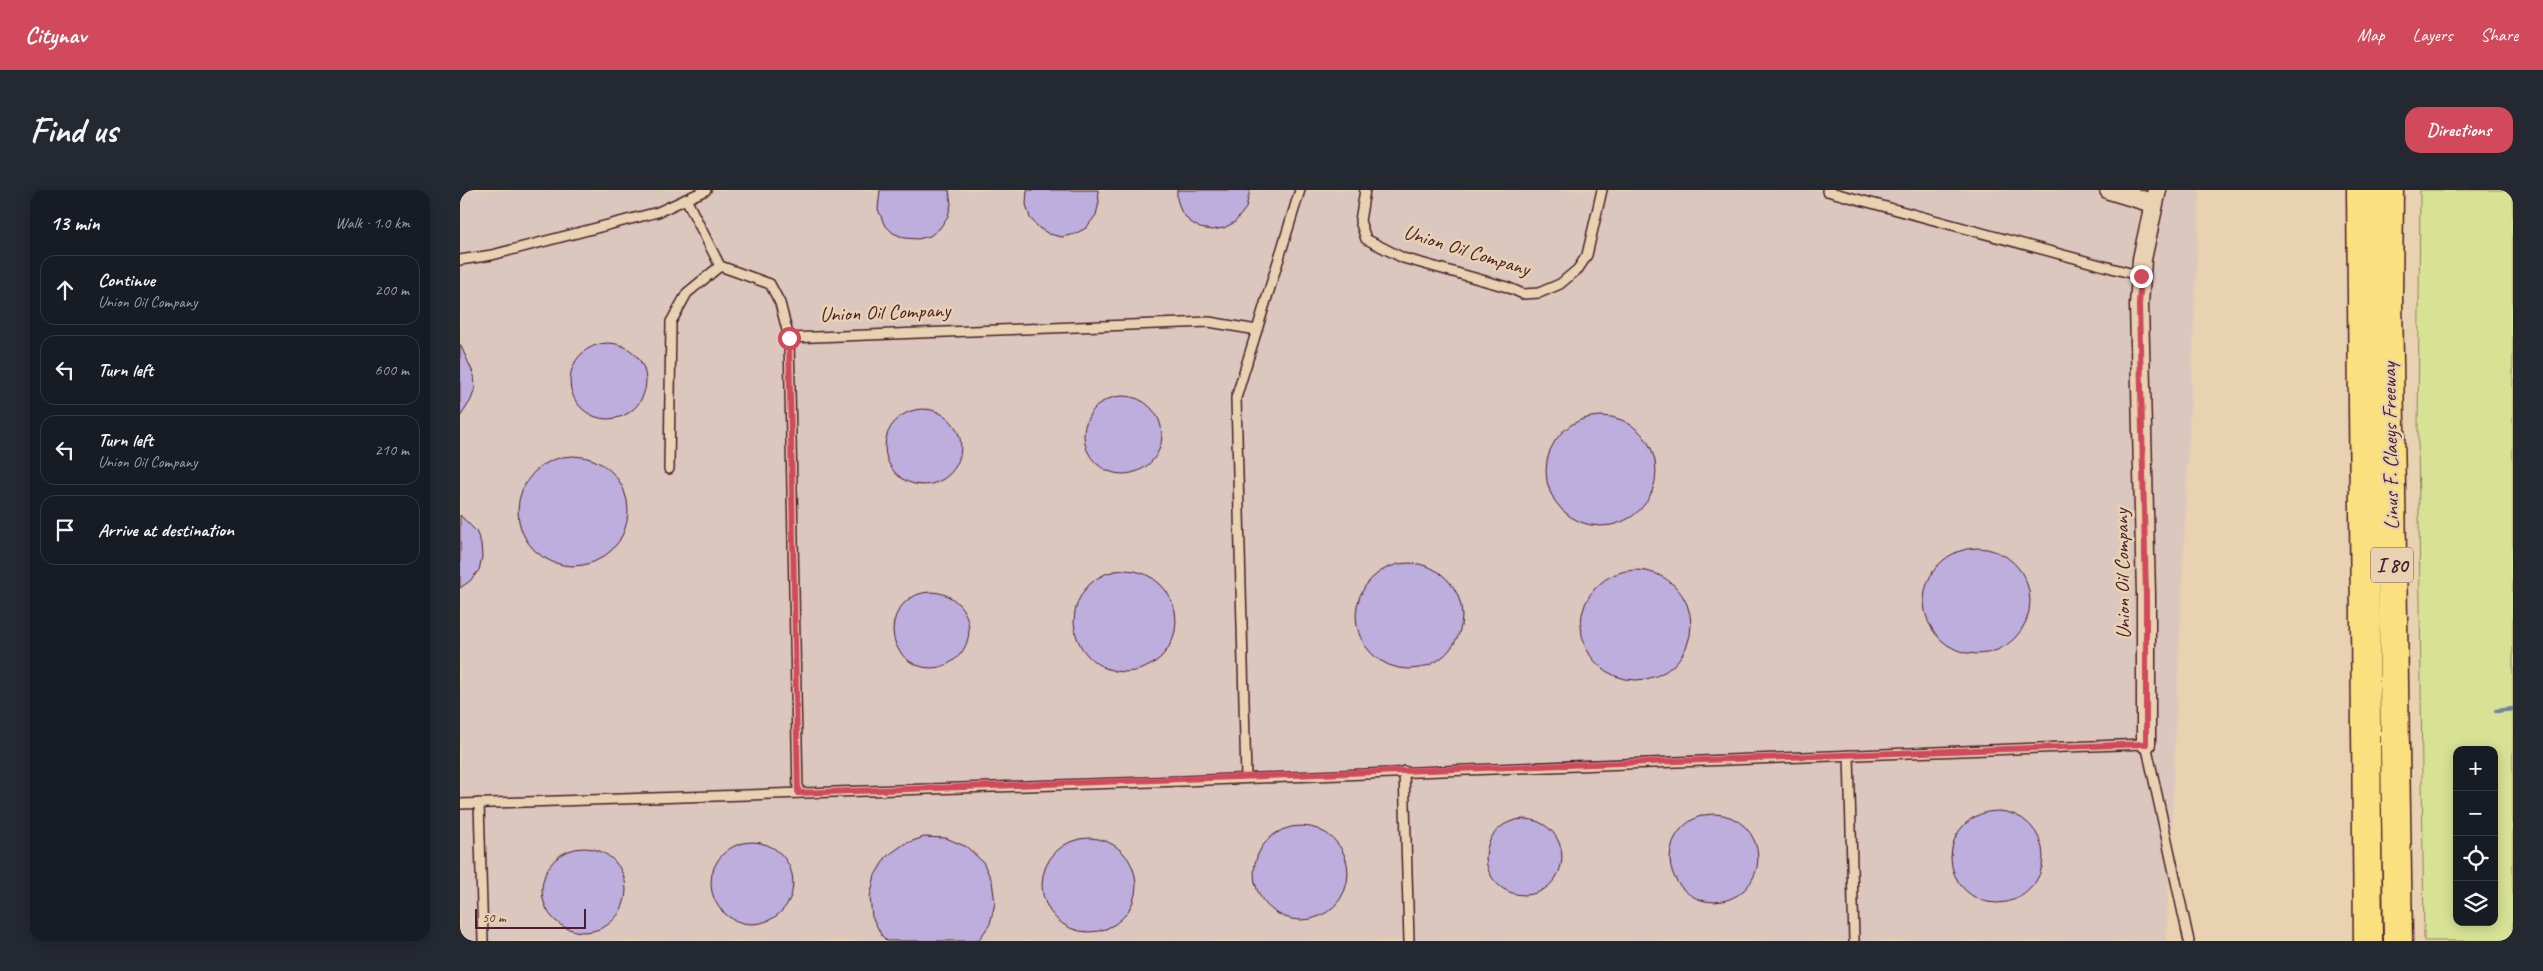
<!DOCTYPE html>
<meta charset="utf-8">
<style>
body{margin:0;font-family:Caveat,sans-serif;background:#242831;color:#f1f3f6}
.controls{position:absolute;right:15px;bottom:15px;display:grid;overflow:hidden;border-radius:10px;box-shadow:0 2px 12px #0003}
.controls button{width:45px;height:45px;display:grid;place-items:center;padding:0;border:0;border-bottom:1px solid #363941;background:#171b24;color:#f1f3f6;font:25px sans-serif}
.scale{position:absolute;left:15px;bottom:12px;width:111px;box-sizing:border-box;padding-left:5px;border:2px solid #4a1f2b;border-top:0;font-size:14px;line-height:18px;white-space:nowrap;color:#4a1f2b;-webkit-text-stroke:4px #e8d2b1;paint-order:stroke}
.stop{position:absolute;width:15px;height:15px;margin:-11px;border:4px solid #d1495b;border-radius:50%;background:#fff}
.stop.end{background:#d1495b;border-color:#fff;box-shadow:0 1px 5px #0008}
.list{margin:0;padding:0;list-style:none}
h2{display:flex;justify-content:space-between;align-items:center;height:65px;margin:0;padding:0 20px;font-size:21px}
h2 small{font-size:16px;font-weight:400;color:#9ea1a6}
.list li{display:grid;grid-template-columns:32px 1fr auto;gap:15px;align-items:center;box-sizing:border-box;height:70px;margin:0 10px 10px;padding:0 10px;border:1px solid #363941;border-radius:15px}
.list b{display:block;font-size:19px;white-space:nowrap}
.list p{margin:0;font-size:16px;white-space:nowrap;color:#9ea1a6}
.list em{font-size:16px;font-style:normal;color:#9ea1a6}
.icon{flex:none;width:28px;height:28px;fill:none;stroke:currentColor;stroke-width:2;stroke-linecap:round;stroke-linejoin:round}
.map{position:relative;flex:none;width:2053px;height:751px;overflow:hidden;border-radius:15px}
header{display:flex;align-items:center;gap:30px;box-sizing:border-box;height:70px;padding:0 25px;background:#d1495b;color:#fff}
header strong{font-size:24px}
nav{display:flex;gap:28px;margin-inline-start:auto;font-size:18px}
.intro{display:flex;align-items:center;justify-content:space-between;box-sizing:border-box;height:120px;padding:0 30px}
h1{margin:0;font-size:35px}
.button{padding:12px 22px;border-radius:15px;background:#d1495b;color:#fff;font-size:18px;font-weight:700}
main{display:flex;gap:30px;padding:0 30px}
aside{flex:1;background:#171b24;border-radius:15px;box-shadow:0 2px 12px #0003}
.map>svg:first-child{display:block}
.built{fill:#dbc7be}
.green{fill:#d7e295;stroke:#908060;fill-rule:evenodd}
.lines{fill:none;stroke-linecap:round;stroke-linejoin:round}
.stream{stroke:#73849f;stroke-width:4.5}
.building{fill:#beaede;stroke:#4a1f2b}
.lane-casing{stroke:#4a1f2b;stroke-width:12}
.street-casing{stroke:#4a1f2b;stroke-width:21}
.highway-casing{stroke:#4a1f2b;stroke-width:31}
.lane{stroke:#e8d2b1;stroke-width:9}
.street{stroke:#e8d2b1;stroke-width:18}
.highway{stroke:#fbe080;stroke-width:28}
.route{stroke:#d1495b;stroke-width:6}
.labels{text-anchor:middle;stroke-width:5;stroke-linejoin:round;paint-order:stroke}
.shield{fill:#e8d2b1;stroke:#795553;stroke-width:1}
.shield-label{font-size:20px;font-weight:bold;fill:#4a1f2b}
.street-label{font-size:21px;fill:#4a1f2b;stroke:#e8d2b1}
</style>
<header>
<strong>Citynav</strong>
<nav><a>Map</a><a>Layers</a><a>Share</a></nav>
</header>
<div class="intro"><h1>Find us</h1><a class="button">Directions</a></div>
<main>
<aside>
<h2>13 min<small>Walk · 1.0 km</small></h2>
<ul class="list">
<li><svg class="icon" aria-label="ahead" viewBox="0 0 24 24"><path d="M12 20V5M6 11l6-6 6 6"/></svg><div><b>Continue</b><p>Union Oil Company</p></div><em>200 m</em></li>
<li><svg class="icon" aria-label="left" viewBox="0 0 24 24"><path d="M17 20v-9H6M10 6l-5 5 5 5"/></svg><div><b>Turn left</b></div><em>600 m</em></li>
<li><svg class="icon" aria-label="left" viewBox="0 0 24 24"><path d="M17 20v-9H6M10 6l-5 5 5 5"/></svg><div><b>Turn left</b><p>Union Oil Company</p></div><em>210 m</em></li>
<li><svg class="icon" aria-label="arrive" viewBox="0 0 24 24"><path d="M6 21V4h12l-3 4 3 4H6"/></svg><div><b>Arrive at destination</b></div></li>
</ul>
</aside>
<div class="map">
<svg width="2053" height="751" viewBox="0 0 2053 751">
<rect width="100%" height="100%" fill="#e8d2b1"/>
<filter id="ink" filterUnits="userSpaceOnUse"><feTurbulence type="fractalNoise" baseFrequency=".02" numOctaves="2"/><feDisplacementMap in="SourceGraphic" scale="10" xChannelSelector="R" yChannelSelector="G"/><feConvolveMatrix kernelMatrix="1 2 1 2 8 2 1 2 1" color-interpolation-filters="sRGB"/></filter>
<g filter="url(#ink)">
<polygon class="built" points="0,0 1740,0 1706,751 0,751"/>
<path class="green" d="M1960 0H2053V751H1964L1958 242ZM1997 560H2034V732H1997Z"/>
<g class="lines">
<polyline class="stream" points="2036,521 2053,519"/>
</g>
<g class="building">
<polygon points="420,0 489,0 491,14 488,26 480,38 470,46 458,49 445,48 433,43 424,34 418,19"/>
<polygon points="567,0 638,0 639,12 636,25 626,38 615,44 602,47 589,44 579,38 570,28 566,14"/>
<polygon points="717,0 790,0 786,18 775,32 764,38 752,40 740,38 729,31 721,21 717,9"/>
<circle cx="148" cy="191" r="38"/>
<polygon points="0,154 14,185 15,198 11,210 0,227"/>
<circle cx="663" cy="245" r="39"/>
<circle cx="463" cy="257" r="38"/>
<circle cx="1141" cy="281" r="55"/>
<circle cx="113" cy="321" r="55"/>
<polygon points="0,325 16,341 21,353 22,367 19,380 10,391 0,398"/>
<circle cx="1517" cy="411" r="53"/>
<circle cx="949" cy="426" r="53"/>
<circle cx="1176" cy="435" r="55"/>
<circle cx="665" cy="431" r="51"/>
<circle cx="471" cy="440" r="38"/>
<circle cx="1537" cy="667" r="46"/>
<circle cx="1254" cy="668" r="44"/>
<circle cx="1064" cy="667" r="38"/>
<circle cx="841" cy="683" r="47"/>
<polygon points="464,647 486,648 507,657 523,672 532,691 535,713 530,734 518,751 427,751 422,746 412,727 410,707 415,685 426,667 444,654"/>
<circle cx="629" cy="695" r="47"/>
<circle cx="292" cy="693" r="41"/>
<circle cx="124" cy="700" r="42"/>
</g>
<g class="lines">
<g class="lane-casing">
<g id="lane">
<polyline points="905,0 900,31 906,49 943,68 1047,97 1063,104 1079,103 1100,94 1118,79 1127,65 1142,0"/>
<polyline points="1367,1 1681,86"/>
<polyline points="226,9 260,76 310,94 320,113 329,148"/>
<polyline points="0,70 32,65 198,22 246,0"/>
<polyline points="209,279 211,132 227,103 260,76"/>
<polyline points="1389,565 1394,751"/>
<polyline points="944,581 949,751"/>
<polyline points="786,587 776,208 840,0"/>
<polyline points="338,603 329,148 749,132 797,140"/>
<polyline points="19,613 23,751"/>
<polyline points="0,614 723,591 1686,554 1729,751"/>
</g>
</g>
<g class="street-casing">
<g id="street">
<polyline points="1649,0 1692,13"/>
<polyline points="1686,554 1686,405 1679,115 1682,69 1697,0"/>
</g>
</g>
<g class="highway-casing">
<g id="highway">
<polyline points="1901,0 1908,751"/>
<polyline points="1929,0 1928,108 1938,751"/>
</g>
</g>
<use href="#lane" class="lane"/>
<use href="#street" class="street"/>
<use href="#highway" class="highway"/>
</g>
</g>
<g class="lines" filter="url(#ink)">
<polyline class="route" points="329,148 338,603 1686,554 1686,405 1679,115 1681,86"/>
</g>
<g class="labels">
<rect class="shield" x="1911" y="357.5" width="42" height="35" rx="4"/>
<g class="shield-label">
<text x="1932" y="382">I 80</text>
</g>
<g class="street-label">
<text transform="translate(1007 60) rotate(17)" y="7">Union Oil Company</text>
<text transform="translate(425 122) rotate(-2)" y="7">Union Oil Company</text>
<text transform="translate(1930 256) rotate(-91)" y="7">Linus F. Claeys Freeway</text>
<text transform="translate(1662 384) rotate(-91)" y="7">Union Oil Company</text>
</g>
</g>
</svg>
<div class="controls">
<button>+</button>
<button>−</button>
<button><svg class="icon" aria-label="locate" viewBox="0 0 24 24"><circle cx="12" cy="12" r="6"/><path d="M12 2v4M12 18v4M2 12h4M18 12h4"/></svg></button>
<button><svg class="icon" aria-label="layers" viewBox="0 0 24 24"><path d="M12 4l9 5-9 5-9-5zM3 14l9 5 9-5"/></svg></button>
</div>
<div class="scale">50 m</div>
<div class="stop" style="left:329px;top:148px"></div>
<div class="stop end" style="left:1681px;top:86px"></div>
</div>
</main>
